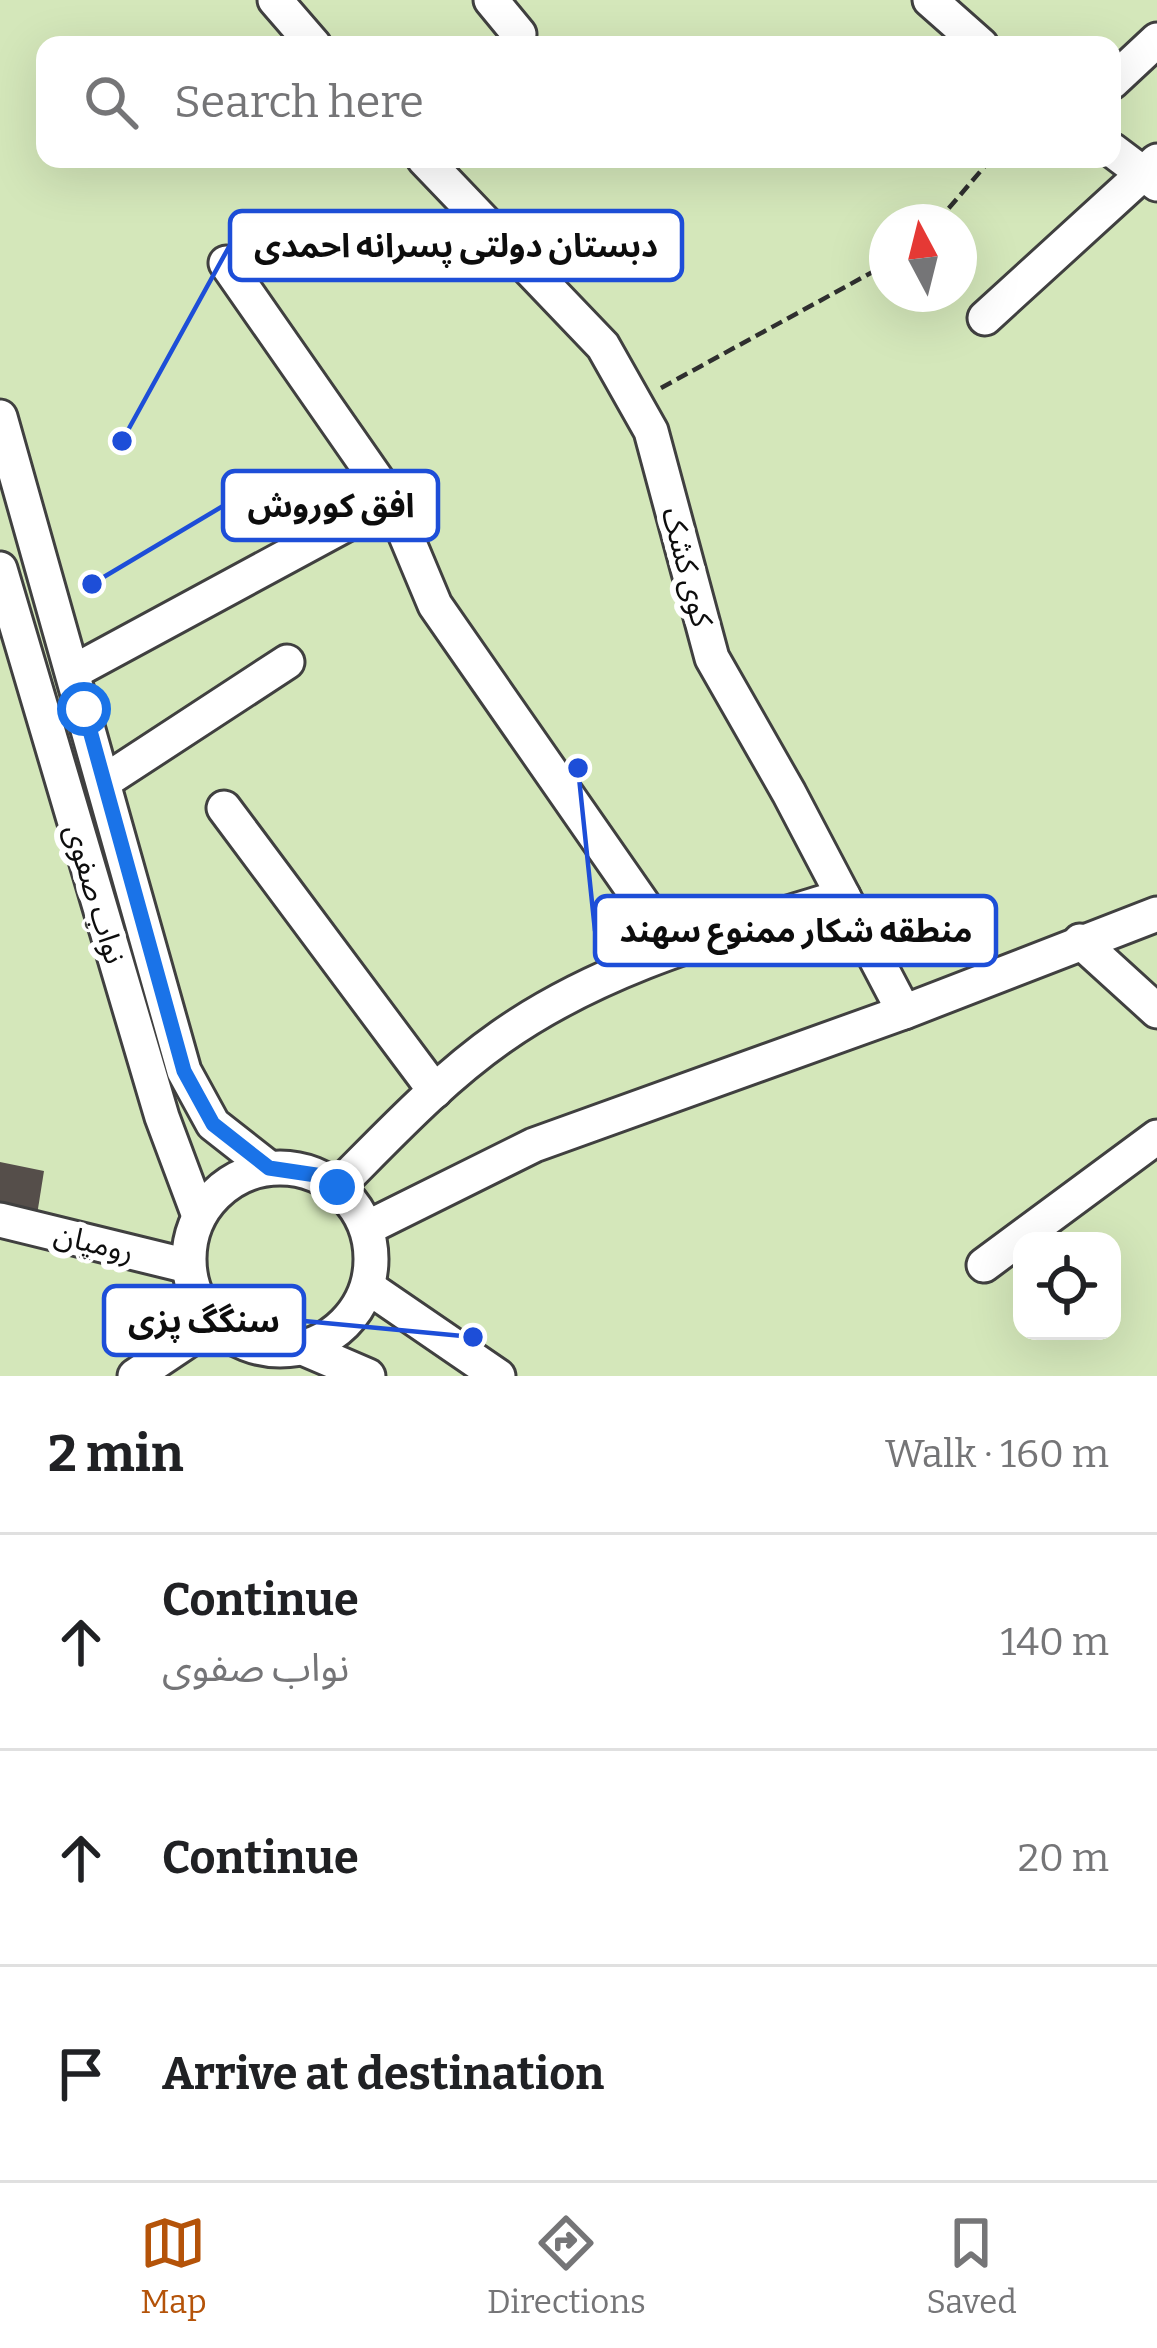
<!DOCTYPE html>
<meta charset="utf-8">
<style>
body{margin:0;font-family:Bitter,"Noto Sans Arabic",serif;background:#f6f6f6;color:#202124}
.controls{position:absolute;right:36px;bottom:36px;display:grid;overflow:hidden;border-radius:24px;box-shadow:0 12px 48px #0002}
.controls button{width:108px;height:108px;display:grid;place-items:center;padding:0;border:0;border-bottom:3px solid #e0e0e0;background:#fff;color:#202124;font:60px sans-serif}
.compass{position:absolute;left:869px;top:204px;width:108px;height:108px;border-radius:50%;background:#fff;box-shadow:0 12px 48px #0002;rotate:353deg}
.stop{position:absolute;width:36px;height:36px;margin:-27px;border:9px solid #1a73e8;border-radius:50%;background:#fff}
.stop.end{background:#1a73e8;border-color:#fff;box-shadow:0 3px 12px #0008}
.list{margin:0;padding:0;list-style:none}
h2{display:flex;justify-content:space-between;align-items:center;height:156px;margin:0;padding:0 48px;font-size:51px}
h2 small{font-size:39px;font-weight:400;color:#757577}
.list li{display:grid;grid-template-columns:78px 1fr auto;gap:36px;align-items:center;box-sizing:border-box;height:216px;padding:0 48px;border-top:3px solid #e0e0e0}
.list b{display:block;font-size:45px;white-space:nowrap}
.list p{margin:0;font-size:39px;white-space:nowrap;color:#757577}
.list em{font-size:39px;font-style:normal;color:#757577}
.icon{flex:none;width:66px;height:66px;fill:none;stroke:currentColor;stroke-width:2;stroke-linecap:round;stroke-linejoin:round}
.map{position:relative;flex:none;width:1157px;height:1376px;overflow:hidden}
.search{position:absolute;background:#fff;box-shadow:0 12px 48px #0002;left:36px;right:36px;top:36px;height:132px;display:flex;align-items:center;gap:30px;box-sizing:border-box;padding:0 42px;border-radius:24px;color:#757577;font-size:45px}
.sheet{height:804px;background:#fff}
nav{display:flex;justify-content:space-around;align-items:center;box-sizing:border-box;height:168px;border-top:3px solid #e0e0e0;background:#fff;font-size:33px;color:#757577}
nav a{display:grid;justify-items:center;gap:6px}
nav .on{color:#b45309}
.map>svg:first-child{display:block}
.green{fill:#d4e7ba;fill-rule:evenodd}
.building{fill:#554e4a}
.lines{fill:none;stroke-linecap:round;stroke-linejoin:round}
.minor-casing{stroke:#404040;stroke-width:39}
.path{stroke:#2f2f2f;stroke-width:4.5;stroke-dasharray:12 6;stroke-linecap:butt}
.minor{stroke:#fff;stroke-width:33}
.route{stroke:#1a73e8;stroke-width:15}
.labels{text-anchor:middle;stroke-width:12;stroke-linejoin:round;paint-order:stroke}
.street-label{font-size:30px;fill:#0d0d0d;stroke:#fff}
.leader{fill:none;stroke:#1d4ed8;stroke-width:4.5}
.callout-dot{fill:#1d4ed8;stroke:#fff;stroke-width:4.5}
.callout{fill:#fff;stroke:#1d4ed8;stroke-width:4.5}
.callout-label{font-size:33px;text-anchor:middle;font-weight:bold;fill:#0d0d0d}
</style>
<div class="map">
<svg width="1157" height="1376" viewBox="0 0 1157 1376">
<rect width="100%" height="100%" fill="#fefaee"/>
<path class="green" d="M0 0H1157V1376H0ZM45 45H1112V159H45ZM887 222H959V294H887ZM1022 1241H1112V1331H1022Z"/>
<polygon class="building" points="0,1162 44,1171 37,1215 0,1207"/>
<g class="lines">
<g class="minor-casing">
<g id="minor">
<polyline points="275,0 314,45"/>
<polyline points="491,0 519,34"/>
<polyline points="930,0 981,45"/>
<polyline points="1112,82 1157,40"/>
<polyline points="1112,150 1157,184"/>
<polyline points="424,159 603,346 651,431 712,658 789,793 904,1012"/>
<polyline points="226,263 391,500 435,605 674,949"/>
<polyline points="985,318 1157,161"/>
<polyline points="0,417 184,1071 213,1124 269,1168"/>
<polyline points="0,569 162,1117 199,1216"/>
<polyline points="73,672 391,500"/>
<polyline points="105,781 287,662"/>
<polyline points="224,808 435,1091"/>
<polyline points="1080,941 1157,1011"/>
<circle cx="280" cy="1259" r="91"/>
<path d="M337 1187C389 1135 441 1079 501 1037 603 965 726 933 843 896"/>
<polyline points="0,1220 188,1266"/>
<polyline points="367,1228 534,1145 904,1012 1157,914"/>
<polyline points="984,1265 1157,1137"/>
<polyline points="368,1287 498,1376"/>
<polyline points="303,1348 368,1376"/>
<polyline points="135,1376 214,1323"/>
</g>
</g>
<g class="path">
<polyline points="937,222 991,159"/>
<polyline points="661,388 887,264"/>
</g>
<use href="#minor" class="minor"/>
</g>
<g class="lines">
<polyline class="route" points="84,709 184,1071 213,1124 269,1168 316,1175 337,1187"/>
</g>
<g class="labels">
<g class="street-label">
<text transform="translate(687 567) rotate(75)" y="10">کوی کشک</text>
<text transform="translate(95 894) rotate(73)" y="10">نواب صفوی</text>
<text transform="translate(94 1243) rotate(14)" y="10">رومیان</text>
</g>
</g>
<path class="leader" d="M122 441L230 245M92 584L223 506M578 768L595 931M473 1337L304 1321"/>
<g class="callout-dot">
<circle cx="122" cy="441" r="12"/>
<circle cx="92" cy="584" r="12"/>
<circle cx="578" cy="768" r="12"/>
<circle cx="473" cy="1337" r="12"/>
</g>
<g class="callout">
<rect x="230" y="211" width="452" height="69" rx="12"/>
<rect x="223" y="471" width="215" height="69" rx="12"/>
<rect x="595" y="896" width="401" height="69" rx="12"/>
<rect x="104" y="1286" width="200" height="69" rx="12"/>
</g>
<g class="callout-label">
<text x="456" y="257">دبستان دولتی پسرانه احمدی</text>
<text x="331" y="517">افق کوروش</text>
<text x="796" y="942">منطقه شکار ممنوع سهند</text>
<text x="204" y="1332">سنگگ پزی</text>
</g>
</svg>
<div class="controls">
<button><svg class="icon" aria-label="locate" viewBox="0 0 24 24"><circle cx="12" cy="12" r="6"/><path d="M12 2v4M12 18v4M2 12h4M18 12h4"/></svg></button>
</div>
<svg class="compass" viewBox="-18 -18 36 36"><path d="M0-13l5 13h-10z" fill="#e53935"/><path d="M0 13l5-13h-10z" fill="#757577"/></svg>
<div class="stop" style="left:84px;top:709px"></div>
<div class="stop end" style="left:337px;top:1187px"></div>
<div class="search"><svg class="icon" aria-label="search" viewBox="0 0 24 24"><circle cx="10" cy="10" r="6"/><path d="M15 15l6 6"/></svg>Search here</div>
</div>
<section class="sheet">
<h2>2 min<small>Walk · 160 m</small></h2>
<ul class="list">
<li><svg class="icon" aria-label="ahead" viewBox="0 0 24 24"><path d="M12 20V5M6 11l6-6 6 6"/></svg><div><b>Continue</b><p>نواب صفوی</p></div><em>140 m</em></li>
<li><svg class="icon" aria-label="ahead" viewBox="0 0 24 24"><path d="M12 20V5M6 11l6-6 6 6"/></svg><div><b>Continue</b></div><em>20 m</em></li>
<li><svg class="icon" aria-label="arrive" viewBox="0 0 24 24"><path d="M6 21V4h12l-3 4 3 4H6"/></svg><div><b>Arrive at destination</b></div></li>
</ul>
</section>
<nav>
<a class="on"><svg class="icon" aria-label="map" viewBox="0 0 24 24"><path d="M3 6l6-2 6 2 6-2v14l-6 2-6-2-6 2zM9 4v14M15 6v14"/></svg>Map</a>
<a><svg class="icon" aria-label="directions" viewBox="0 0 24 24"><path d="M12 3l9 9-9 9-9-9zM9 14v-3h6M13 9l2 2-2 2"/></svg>Directions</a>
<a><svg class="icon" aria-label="saved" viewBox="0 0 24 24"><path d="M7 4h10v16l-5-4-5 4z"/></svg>Saved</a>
</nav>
